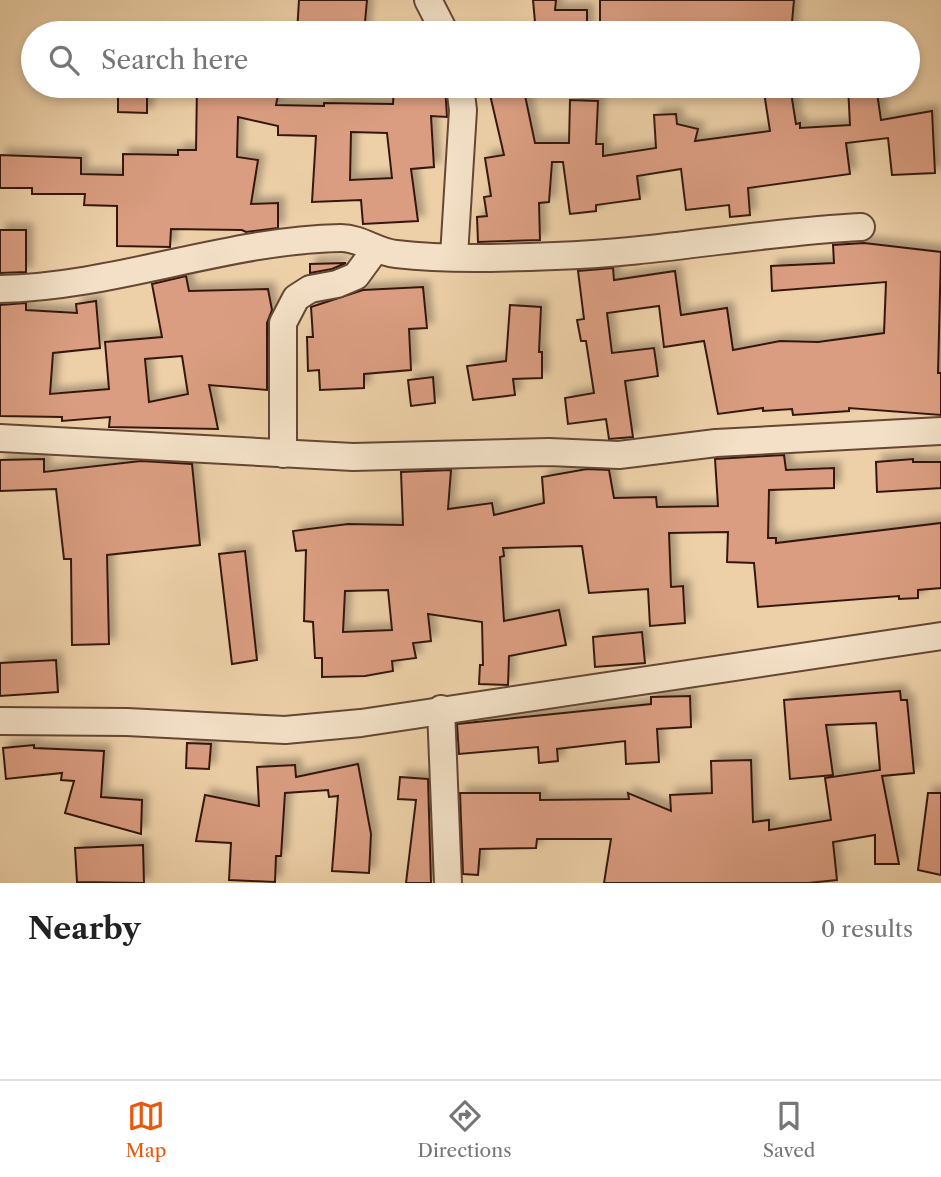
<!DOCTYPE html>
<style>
body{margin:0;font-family:"Libre Caslon Text",serif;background:#f2f2f2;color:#222}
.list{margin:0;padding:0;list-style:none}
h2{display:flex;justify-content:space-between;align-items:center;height:91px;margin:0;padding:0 28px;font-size:30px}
h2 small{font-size:23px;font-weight:400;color:#767676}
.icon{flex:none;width:38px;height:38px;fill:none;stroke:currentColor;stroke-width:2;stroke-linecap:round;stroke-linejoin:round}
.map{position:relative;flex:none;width:941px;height:883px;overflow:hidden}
.search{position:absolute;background:#fff;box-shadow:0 4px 10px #0003;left:21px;right:21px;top:21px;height:77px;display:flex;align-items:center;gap:18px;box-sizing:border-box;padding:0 24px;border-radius:38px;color:#767676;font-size:26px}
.sheet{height:196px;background:#fff}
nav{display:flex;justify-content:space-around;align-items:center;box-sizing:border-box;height:98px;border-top:2px solid #e0e0e0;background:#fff;font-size:19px;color:#767676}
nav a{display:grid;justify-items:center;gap:4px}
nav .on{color:#ea580c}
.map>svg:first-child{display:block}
.building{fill:#da9d81;stroke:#36190d;stroke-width:2;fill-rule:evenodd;filter:url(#shadow)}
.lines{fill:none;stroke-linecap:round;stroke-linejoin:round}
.street-casing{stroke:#644734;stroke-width:30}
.street{stroke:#f3e0c6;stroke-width:26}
</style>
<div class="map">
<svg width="941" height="883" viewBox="0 0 941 883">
<defs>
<filter id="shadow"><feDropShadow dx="6" dy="-6" stdDeviation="3.5" flood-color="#0004"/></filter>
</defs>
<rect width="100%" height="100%" fill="#edd0a8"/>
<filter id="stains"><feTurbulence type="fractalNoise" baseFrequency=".00286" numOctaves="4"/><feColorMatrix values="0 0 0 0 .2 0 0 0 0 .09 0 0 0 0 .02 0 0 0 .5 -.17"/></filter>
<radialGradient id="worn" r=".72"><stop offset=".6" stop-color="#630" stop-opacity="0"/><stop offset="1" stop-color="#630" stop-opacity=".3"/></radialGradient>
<g class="building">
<polygon points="299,0 367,0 364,33 297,33"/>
<polygon points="533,0 556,0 555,10 587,10 587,33 536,33"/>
<polygon points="600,0 794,0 791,33 650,33 650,26 600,26"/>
<path d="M197 86H280L276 105 324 106V103L393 104 394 86H445L447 117 431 116 434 167 411 169 418 221 363 224 361 200 312 202 316 136 278 135V126L238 117 237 157 258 160 251 204 278 203V228L246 232 242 230 171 229 170 247 117 246V206L84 205 85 194H32V188H0V155L81 158V174L123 175V154L178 155V150H196ZM351 132 387 133 392 178 350 180Z"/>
<polygon points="488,86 523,86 535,143 569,143 570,100 598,101 596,144 603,144 603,156 656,148 654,115 676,114 677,124 698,129 695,141 770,131 763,86 790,86 796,124 800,123 800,128 850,125 848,86 876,86 881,120 932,111 935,173 892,175 888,138 846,143 850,174 748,188 750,215 730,217 729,205 686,210 681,169 637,176 640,199 596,205 596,211 570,214 563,162 552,162 549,202 539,203 540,240 478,242 477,217 487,216 484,197 491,196 485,158 504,155"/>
<polygon points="118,89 147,89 147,113 118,112"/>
<polygon points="0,230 26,230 26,272 0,273"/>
<polygon points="864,243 941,252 938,373 941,373 941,415 849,408 849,411 793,415 792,409 763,411 763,408 718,414 704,341 664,347 659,306 607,313 612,353 654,348 658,376 625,381 633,437 609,439 606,419 568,424 565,398 594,393 586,341 581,341 577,320 584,319 578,271 613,268 614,280 675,271 681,315 727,308 733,350 780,341 818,342 884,333 886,282 772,291 771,266 834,263 833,245"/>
<polygon points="346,263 332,269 310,273 310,264"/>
<path d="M186 276 189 291 268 289 272 310 267 323V390L209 385 218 429 109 427 110 417 62 421V417L0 416V305L26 303V310L77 313 76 304 96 301 100 348 53 353 50 394 109 389 105 342 162 337 152 284ZM182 356 188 394 149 402 145 359Z"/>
<polygon points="423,287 427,328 409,329 411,370 364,374 364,388 320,390 319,370 308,371 307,337 313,337 311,307 363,290"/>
<polygon points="510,305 541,307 539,352 542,352 542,378 513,379 515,395 473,400 467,366 506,361"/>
<polygon points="433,377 435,403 411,406 408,380"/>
<path d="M784 455 786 470 834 468V488L769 490 768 538H776V543L941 523V588L918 590V598L899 599V596L758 607 754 563 727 562 728 532 669 533 671 587 683 586 685 623 650 626 648 589 589 593 582 546 503 548 504 556 500 557 504 621 559 610 566 645 509 656 508 685 479 684 480 665H483L482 622 428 614 431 641 413 643 416 658 392 661 393 671 365 676 322 677V658H315L313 622 304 621 306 550 296 551 293 531 348 524 403 525 401 472 451 470 448 509 492 503 494 515 544 503 542 477 587 469 609 470 614 498 656 497 657 507 718 506 715 459ZM388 590 392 630 343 632 345 591Z"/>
<polygon points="44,459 44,472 141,461 192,464 200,545 107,555 109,644 72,645 71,559 64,559 56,489 0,491 0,460"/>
<polygon points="913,459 913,462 941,462 941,488 877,492 876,462"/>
<polygon points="245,551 257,660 232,664 219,554"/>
<polygon points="642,632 645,663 595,667 593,637"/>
<polygon points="56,660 58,692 0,696 0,663"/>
<polygon points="900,691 901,700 907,700 914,773 882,776 899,864 875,864 875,835 833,842 837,880 808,883 604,883 611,839 537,839 536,848 480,849 478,875 463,874 460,793 540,793 540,800 629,799 628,793 671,811 670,795 712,793 711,761 751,760 753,822 769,820 769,830 831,820 825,778 880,770 876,723 826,725 833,775 790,779 784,700"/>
<polygon points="690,696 691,727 657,729 659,762 626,764 625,741 557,749 558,761 539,763 538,747 459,754 457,724 651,704 651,697"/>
<polygon points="187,743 211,744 209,769 186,768"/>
<polygon points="34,745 34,748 104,751 101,797 142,800 141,834 65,813 74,781 61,780 62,773 6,779 3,748"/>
<polygon points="358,764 371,834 369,873 332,871 338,796 329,797 328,790 285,793 281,856 276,856 275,882 229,880 231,843 196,841 205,795 259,806 257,767 295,765 296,777"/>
<polygon points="400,777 428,779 431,883 406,883 416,800 398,799"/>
<polygon points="928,793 941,793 941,875 918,870"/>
<polygon points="143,845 144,883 77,882 75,848"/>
</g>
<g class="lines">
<g class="street-casing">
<g id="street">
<polyline points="428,0 445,33"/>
<polyline points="454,256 463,110 460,86"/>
<path d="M0 289C115 287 226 240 341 238 361 238 376 252 396 254 447 260 503 258 555 256 657 253 758 232 861 227"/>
<polyline points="0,438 353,457 549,452 619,455 716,443 941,431"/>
<polyline points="283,454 283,323 296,298 310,289 337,284 356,276 375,250"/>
<polyline points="441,709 448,883"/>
<polyline points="0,721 127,722 285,730 361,723 941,636"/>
</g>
</g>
<use href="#street" class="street"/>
</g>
<rect width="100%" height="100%" filter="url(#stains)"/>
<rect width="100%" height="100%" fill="url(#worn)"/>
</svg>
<div class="search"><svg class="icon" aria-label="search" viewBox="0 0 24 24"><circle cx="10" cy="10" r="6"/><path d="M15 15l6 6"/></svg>Search here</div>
</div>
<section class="sheet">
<h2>Nearby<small>0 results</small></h2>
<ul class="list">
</ul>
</section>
<nav>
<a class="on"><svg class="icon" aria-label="map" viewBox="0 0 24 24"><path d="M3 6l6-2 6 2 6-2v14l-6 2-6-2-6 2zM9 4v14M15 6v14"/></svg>Map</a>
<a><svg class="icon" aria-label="directions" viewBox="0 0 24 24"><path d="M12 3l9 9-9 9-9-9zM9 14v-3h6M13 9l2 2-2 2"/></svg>Directions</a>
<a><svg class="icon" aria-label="saved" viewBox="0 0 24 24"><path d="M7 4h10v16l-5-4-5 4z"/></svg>Saved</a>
</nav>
